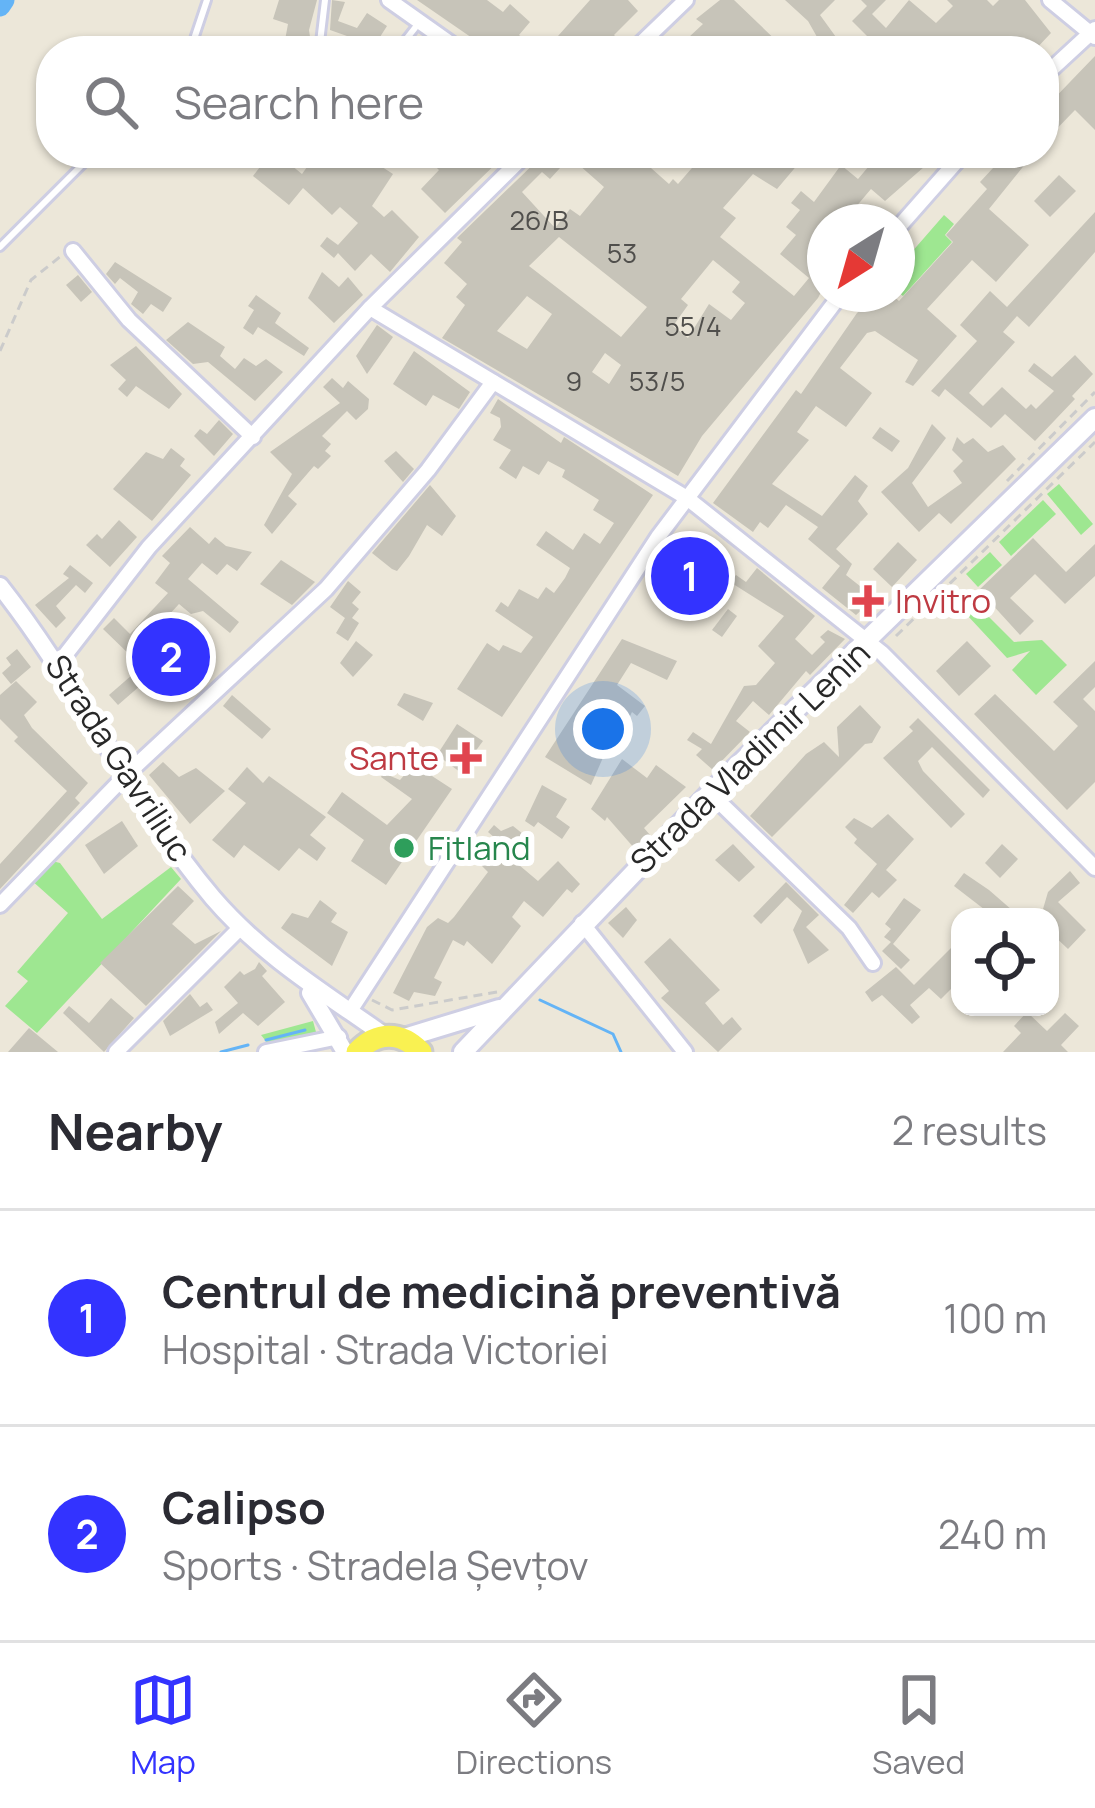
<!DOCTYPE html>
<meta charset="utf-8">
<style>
body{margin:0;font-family:Manrope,sans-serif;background:#f2f2f3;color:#2b2b33}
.controls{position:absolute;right:36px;bottom:36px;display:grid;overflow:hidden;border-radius:24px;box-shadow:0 3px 9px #0004}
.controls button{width:108px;height:108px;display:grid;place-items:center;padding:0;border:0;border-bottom:3px solid #e1e1e2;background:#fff;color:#2b2b33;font:60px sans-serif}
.compass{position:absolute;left:807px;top:204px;width:108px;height:108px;border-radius:50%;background:#fff;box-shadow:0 3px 9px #0004;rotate:217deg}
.you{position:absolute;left:603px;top:729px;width:42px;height:42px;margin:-30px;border:9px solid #fff;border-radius:50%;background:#1a73e8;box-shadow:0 0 0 18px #1a73e833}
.badge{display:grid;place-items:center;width:78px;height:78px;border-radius:50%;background:#33f;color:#fff;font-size:39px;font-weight:700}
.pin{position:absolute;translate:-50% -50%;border:6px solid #fff;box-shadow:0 3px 12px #0006}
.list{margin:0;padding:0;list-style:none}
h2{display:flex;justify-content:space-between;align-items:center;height:156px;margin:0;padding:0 48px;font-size:51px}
h2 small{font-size:39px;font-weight:400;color:#7c7c81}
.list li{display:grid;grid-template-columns:78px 1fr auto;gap:36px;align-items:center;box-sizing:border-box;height:216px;padding:0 48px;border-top:3px solid #e1e1e2}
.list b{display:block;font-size:45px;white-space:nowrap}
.list p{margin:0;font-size:39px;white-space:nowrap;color:#7c7c81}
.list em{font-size:39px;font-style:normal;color:#7c7c81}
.icon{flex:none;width:66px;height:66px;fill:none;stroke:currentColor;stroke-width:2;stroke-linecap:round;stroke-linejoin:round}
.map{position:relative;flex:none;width:1095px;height:1052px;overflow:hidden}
.search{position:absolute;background:#fff;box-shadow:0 3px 9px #0004;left:36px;right:36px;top:36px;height:132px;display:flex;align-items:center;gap:30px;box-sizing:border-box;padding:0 42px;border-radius:48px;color:#7c7c81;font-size:45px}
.sheet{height:588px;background:#fff}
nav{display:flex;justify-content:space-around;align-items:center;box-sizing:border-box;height:168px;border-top:3px solid #e1e1e2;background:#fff;font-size:33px;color:#7c7c81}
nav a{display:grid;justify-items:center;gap:6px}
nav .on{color:#33f}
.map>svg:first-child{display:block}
.green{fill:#9ee791}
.water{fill:#64b4f6}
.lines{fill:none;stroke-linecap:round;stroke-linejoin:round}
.stream{stroke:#64b4f6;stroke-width:3}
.river{stroke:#64b4f6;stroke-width:21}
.building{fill:#c7c4b9;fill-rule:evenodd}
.service-casing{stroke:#cecee3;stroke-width:12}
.minor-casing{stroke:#cecee3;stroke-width:20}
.tertiary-casing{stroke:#cecee3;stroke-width:22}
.secondary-casing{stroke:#cecee3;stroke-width:24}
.primary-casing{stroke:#cbcbcb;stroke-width:27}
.path{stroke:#cbcbcb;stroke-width:3;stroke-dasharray:9 6;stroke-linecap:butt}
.service{stroke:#fff;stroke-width:6}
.minor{stroke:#fff;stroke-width:14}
.tertiary{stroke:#fff;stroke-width:16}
.secondary{stroke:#fff;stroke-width:18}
.primary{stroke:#f9f151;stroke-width:21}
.health-dot{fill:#e0444e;stroke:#fff;stroke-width:4.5}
.leisure-dot{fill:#2e9e5b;stroke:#fff;stroke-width:4.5}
.labels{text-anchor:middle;stroke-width:12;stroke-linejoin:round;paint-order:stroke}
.number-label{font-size:27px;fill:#504f4c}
.health-label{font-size:33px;fill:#be3a42;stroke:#fff;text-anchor:start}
.street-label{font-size:33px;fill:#282828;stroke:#fff}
.leisure-label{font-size:33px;fill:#27864d;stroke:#fff;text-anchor:start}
</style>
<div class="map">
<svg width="1095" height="1052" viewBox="0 0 1095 1052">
<rect width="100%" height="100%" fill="#ece7d9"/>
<g class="green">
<polygon points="944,215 954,224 945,235 952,242 903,296 897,291 897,269"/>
<polygon points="1059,484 1093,524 1081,535 1047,494"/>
<polygon points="1043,500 1056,514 1011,556 999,542"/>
<polygon points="990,552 1002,565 978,587 966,574"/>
<polygon points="976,604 1014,642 1042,640 1067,665 1036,695 1012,670 1030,651 1007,658 967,615"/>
<polygon points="48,860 60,863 102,919 171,867 181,879 37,1033 5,1006 28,981 17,972 68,913 30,879"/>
<polygon points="313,1021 316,1032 269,1045 261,1035"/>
</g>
<circle class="water" cx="171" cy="654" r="22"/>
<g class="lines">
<g class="stream">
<polyline points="540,1000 613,1034 621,1052"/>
<polyline points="266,1040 305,1030"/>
<polyline points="221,1052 248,1045"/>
</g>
<polyline class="river" points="0,6 4,0"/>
</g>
<g class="building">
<polygon points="279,0 317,0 309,30 312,51 283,51 288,24 273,19"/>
<polygon points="332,0 345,2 338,21 357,28 367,13 387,26 371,51 358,51 364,42 330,30"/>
<polygon points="417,0 487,0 503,12 510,4 530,22 519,35 535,47 542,38 550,45 590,0 628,0 638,11 614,35 620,41 611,51 491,51"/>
<polygon points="720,0 734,0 787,51 765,51 756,43 748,51 719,51 709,43 701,51 674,51 703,24 696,19"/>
<polygon points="785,0 835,0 820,15 841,44 835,51 814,51 821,44 808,21"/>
<polygon points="861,0 886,0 872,14 886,28 909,0 936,23 953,6 947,0 987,0 993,6 999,0 1025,0 1051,33 1034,51 864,51 872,41 852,21 867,6"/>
<polygon points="1095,56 1095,130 1075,110 1044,142 1044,109"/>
<polygon points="317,153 374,153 380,157 376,163 393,174 372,206 384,217 392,210 419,237 390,272 371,254 355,271 338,253 334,258 320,246 327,237 338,245 358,223 340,207 332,215 303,188 289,205 253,176 263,163 291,165 302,174"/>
<polygon points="432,153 507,153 445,213 421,189 439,170 427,158"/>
<path d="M545 153H646L642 160 669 184 673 179 678 184 705 153H808L804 167 799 163 777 189 753 174 723 208 736 218 720 237 794 296 809 278 780 254 796 235 786 227 800 210 791 203 801 191 814 202 841 165 858 179 880 153H940L885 201 871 189 849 215 858 222H825V284L818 298 702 436 678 476 442 338 465 305 456 297 467 284 444 263 462 242 457 238ZM570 157 604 187 580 216 570 209 555 228 522 192 542 172 550 179ZM559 237 647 307 621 337 529 266ZM713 260 740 282 732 292 745 303 731 320 709 304 688 338 673 326 688 305 681 299ZM527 296 552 314 527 349 497 331ZM605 353 621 365 609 384 592 372Z"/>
<polygon points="1007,153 1034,153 989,209 1029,245 996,282 972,260 927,309 957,336 913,386 905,382 918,360 875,331 867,333 840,368 872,393 846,427 816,406 797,432 809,440 772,484 822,516 855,475 868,486 858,501 868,514 836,549 852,564 846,575 875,598 856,615 822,588 840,566 808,539 818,527 786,505 768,528 760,522 753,532 713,503 796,390 801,394 857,313 878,294 891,294 899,301 953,242 946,235 987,189 980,182"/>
<polygon points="1059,175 1076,191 1050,217 1034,201"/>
<polygon points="1095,212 1095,252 1029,327 1017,316 1003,332 1015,342 969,393 983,406 1002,387 1026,409 1031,404 1036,409 1054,391 1028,371 1034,363 1052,377 1075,355 1093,374 1072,396 1075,399 1035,441 1005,414 991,428 945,389 939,397 931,391 977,341 960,325 990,291 1007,307"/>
<polygon points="115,262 172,298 163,312 151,304 143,314 131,304 138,292 120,278 115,284 106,274"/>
<polygon points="322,272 339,287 348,277 363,295 334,323 308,298"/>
<polygon points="78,275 92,292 81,302 66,285"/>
<polygon points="256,295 281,313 275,323 309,348 304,356 258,327 253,335 243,328 254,310 248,306"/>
<polygon points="188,322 225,347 220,356 235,369 244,358 256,366 266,359 283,372 255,401 208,362 193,364 166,340"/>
<polygon points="377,325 393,337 367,374 356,356"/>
<polygon points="136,346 182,394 169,409 136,386 127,397 118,389 126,380 110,365"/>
<polygon points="414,351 470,392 459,409 433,395 426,406 393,384"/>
<polygon points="332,378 343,388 348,381 369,399 368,409 356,420 347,411 322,436 331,444 325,451 331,456 318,469 314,466 288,496 297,504 272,534 264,525 292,474 270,452 340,403 323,387"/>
<polygon points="498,399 561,443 564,437 653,495 502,717 457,689 487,643 499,651 503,645 521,653 533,637 495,611 501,602 508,607 519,589 538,599 546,587 554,593 565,578 570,568 536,545 546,531 573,550 584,533 600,544 614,523 593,510 599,500 562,477 565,470 548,461 539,475 523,466 516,479 499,468 511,450 493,440 501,427 500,418 490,413"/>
<polygon points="219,420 233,434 214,456 194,436 200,429 207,434"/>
<polygon points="932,424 946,438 912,483 928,507 962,483 953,471 963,461 952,450 957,437 964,444 973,438 988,452 1003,445 1016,459 951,524 939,513 919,532 881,492 908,468"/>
<polygon points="880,427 900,441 892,452 872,438"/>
<polygon points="171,448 185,459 180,466 191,475 152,521 113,489 146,452 163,459"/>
<polygon points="396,451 414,469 403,482 384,461"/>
<polygon points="430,485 456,516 442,536 427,525 409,556 397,571 392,569 372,553"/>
<polygon points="119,520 137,537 110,567 86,545 97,534 102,539"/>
<polygon points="190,527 209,544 215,537 226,546 252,552 237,571 227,564 217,575 202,563 188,579 239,622 230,633 203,611 191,614 179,604 131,656 103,629 114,618 130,634 168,593 155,583 170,563 162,556"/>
<polygon points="710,537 726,553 684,609 664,594"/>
<polygon points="1033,538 1066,572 1095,544 1095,576 1065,604 1035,574 1010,598 1034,621 1020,635 979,590"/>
<polygon points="898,542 917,560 892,587 873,569"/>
<polygon points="281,560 315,582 292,605 260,584"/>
<polygon points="70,565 93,583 85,593 76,585 56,606 66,618 56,628 35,605 69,578 63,574"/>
<polygon points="757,568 815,616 795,639 812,655 825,642 820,637 828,630 845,639 810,675 806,671 769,715 753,701 736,721 750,732 713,770 696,755 702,749 687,740 693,732 711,744 744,686 756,685 775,663 758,646 784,616 730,582 736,575 746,582"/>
<polygon points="348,581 361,592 352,603 359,609 352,618 359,623 348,641 336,633 345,618 330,607"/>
<polygon points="728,609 737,616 722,637 712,630"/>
<polygon points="622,639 677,661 667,680 631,663 617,685 645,706 637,716 632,712 626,724 619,721 591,785 545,757"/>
<polygon points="356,641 373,655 353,677 340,663"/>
<polygon points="967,641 991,666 959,696 936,671"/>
<polygon points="17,649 31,667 11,684 2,673 11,665 6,658"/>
<polygon points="1095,661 1095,687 1083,699 1095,711 1095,782 1067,810 974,714 995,694 1054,751 1078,726 1053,702"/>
<polygon points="132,675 141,685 118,705 109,695"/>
<polygon points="16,681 37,702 24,715 32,728 88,783 75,798 80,803 0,889 0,864 67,791 14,741 18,737 0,719 0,695"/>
<polygon points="404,693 433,703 423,721 397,705"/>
<polygon points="232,695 271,729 262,739 223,706"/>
<polygon points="860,705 881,727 872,743 865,744 772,837 750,816 806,754 824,742 839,757 837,727"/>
<polygon points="918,718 990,790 983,798 932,747 918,761 923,771 965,814 951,828 883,758 913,731 909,727"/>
<polygon points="457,724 483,741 460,772 437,755"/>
<polygon points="424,753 442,760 432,776 452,789 386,885 351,861 364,840 327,813 342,792 387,825 412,799 381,777 383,773 400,780"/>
<polygon points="622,759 647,778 656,765 686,787 644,828 650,835 635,849 607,817 605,821 591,809"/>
<polygon points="163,762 179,777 196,768 225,791 190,824 149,775"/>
<polygon points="247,767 263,783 269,776 326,817 310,835 326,848 317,861 299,848 279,871 244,845 234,858 212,840 246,803 228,789"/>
<polygon points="542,785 567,799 556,817 570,827 562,839 538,822 534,827 525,821"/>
<polygon points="888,814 914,839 886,870 897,880 879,898 872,892 853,913 844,905 877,864 854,843 857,839 845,827 854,818 872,828"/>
<polygon points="122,821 138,846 104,874 85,845"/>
<polygon points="494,825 501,831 513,826 523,834 509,850 488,832"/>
<polygon points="733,844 755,867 739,882 715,860"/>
<polygon points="1002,844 1018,859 1000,878 985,863"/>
<polygon points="501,850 538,881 558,861 580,884 572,893 567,889 543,917 524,901 512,917 521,926 492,964 467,941 464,946 453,940 434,978 442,982 435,996 414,992 409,1001 393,993 427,927 438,918 448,923 454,917 488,872 482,866 484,858"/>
<polygon points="1070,871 1080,883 1058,902 1086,930 1068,949 1051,933 1054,919 1043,909 1048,892"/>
<polygon points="964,873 989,890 1020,917 989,913 954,886"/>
<polygon points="786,882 819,915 806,927 829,950 808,964 793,930 802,911 787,897 761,924 753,916"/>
<polygon points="178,886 194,901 172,924 195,944 221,931 146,1006 100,963"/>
<polygon points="904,898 921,910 893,944 910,960 901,969 882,951 891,942 884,937 891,929 885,924"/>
<polygon points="320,900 337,913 331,922 348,932 332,966 281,928 292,913 308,918"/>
<polygon points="626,907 637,920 623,938 608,923"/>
<polygon points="670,938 720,990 705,1003 723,1025 732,1017 742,1029 718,1052 661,998 669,991 644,962"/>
<polygon points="960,939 960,980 941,999 929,988 910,1005 920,1017 912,1024 882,995 872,1002 865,992 896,967 914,985"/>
<polygon points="259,962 267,971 262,976 285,1002 258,1026 243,1013 219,1034 215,1022 238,1003 224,987 240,971 244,975 255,969"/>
<polygon points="190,994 200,1007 207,1002 213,1010 170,1036 163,1021"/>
<polygon points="111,998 134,1018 104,1052 63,1013 69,1006 89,1023"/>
<polygon points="1027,1012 1047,1031 1065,1013 1079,1026 1061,1045 1068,1052 1003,1052 1021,1033 1014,1026"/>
<polygon points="29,1028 58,1052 8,1052"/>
</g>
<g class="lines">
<g class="service-casing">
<g id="service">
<polyline points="190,51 207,0"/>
<polyline points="319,51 325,0"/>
<polyline points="397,51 418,24"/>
<polyline points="237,153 288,158 296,153"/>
<polyline points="0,247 94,153"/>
</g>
</g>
<g class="minor-casing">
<g id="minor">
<polyline points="389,0 461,51"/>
<polyline points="1050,0 1095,37"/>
<polyline points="633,51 686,0"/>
<polyline points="1044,76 1095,29"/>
<polyline points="897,229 964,153"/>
<polyline points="73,251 129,320 253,437"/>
<polyline points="370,308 687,498 882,653 1095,868"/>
<polyline points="59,663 149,547 370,308 527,153"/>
<polyline points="710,793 849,928 873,963"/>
<polyline points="0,905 128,773 326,589 428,470 493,382"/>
<polyline points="582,923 685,1052"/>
<polyline points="350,1011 658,537 841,294"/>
<polyline points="116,1052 241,927"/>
<polyline points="266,1052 339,1037"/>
</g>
</g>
<g class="tertiary-casing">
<g id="tertiary">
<path d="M0 586C78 685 132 802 213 898 263 956 323 992 385 1036"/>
<polyline points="310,993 345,1052"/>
</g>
</g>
<g class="secondary-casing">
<g id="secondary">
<polyline points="404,1038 499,1009"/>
<polyline points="463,1052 710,793 1095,418"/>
</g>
</g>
<g class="primary-casing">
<path id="primary" d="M357 1052C377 1031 401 1031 421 1052"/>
</g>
<g class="path">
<polyline points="0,351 31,280 61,256"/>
<polyline points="1007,481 1095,392"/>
<polyline points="896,636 1095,442"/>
<polyline points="372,1000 392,1010 497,992"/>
</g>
<use href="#service" class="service"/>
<use href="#minor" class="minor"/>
<use href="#tertiary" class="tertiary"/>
<use href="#secondary" class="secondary"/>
<use href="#primary" class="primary"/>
</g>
<g class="health-dot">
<path d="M862 583h12v12h12v12h-12v12h-12v-12h-12v-12h12z"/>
<path d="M460 740h12v12h12v12h-12v12h-12v-12h-12v-12h12z"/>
</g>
<circle class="leisure-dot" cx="404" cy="848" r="12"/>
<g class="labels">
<g class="number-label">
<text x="539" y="230">26/B</text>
<text x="622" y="263">53</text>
<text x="693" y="336">55/4</text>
<text x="574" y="391">9</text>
<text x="657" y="391">53/5</text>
</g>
<g class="health-label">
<text x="895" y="613">Invitro</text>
<text x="439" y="770" text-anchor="end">Sante</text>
</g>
<g class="street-label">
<text transform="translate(750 757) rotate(-44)" y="12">Strada Vladimir Lenin</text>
<text transform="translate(119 758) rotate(57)" y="12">Strada Gavriliuc</text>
</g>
<g class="leisure-label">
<text x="428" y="860">Fitland</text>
</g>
</g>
</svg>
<div class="controls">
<button><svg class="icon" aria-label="locate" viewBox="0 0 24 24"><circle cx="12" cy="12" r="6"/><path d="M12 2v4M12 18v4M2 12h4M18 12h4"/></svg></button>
</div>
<svg class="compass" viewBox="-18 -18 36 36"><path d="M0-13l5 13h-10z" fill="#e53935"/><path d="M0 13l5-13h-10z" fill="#7c7c81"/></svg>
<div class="you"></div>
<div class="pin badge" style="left:690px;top:576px">1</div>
<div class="pin badge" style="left:171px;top:657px">2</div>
<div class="search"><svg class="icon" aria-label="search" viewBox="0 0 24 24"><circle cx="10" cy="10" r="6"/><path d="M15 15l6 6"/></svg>Search here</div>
</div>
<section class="sheet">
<h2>Nearby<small>2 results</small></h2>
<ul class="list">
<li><span class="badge">1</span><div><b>Centrul de medicină preventivă</b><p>Hospital · Strada Victoriei</p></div><em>100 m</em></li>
<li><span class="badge">2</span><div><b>Calipso</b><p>Sports · Stradela Șevțov</p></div><em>240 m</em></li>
</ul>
</section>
<nav>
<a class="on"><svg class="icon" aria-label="map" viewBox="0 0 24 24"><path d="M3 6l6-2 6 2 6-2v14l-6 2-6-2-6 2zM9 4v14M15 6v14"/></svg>Map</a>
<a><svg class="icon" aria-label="directions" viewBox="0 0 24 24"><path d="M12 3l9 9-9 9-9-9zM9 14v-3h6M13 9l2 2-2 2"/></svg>Directions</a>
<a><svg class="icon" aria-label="saved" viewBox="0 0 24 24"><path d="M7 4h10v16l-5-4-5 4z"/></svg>Saved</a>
</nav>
